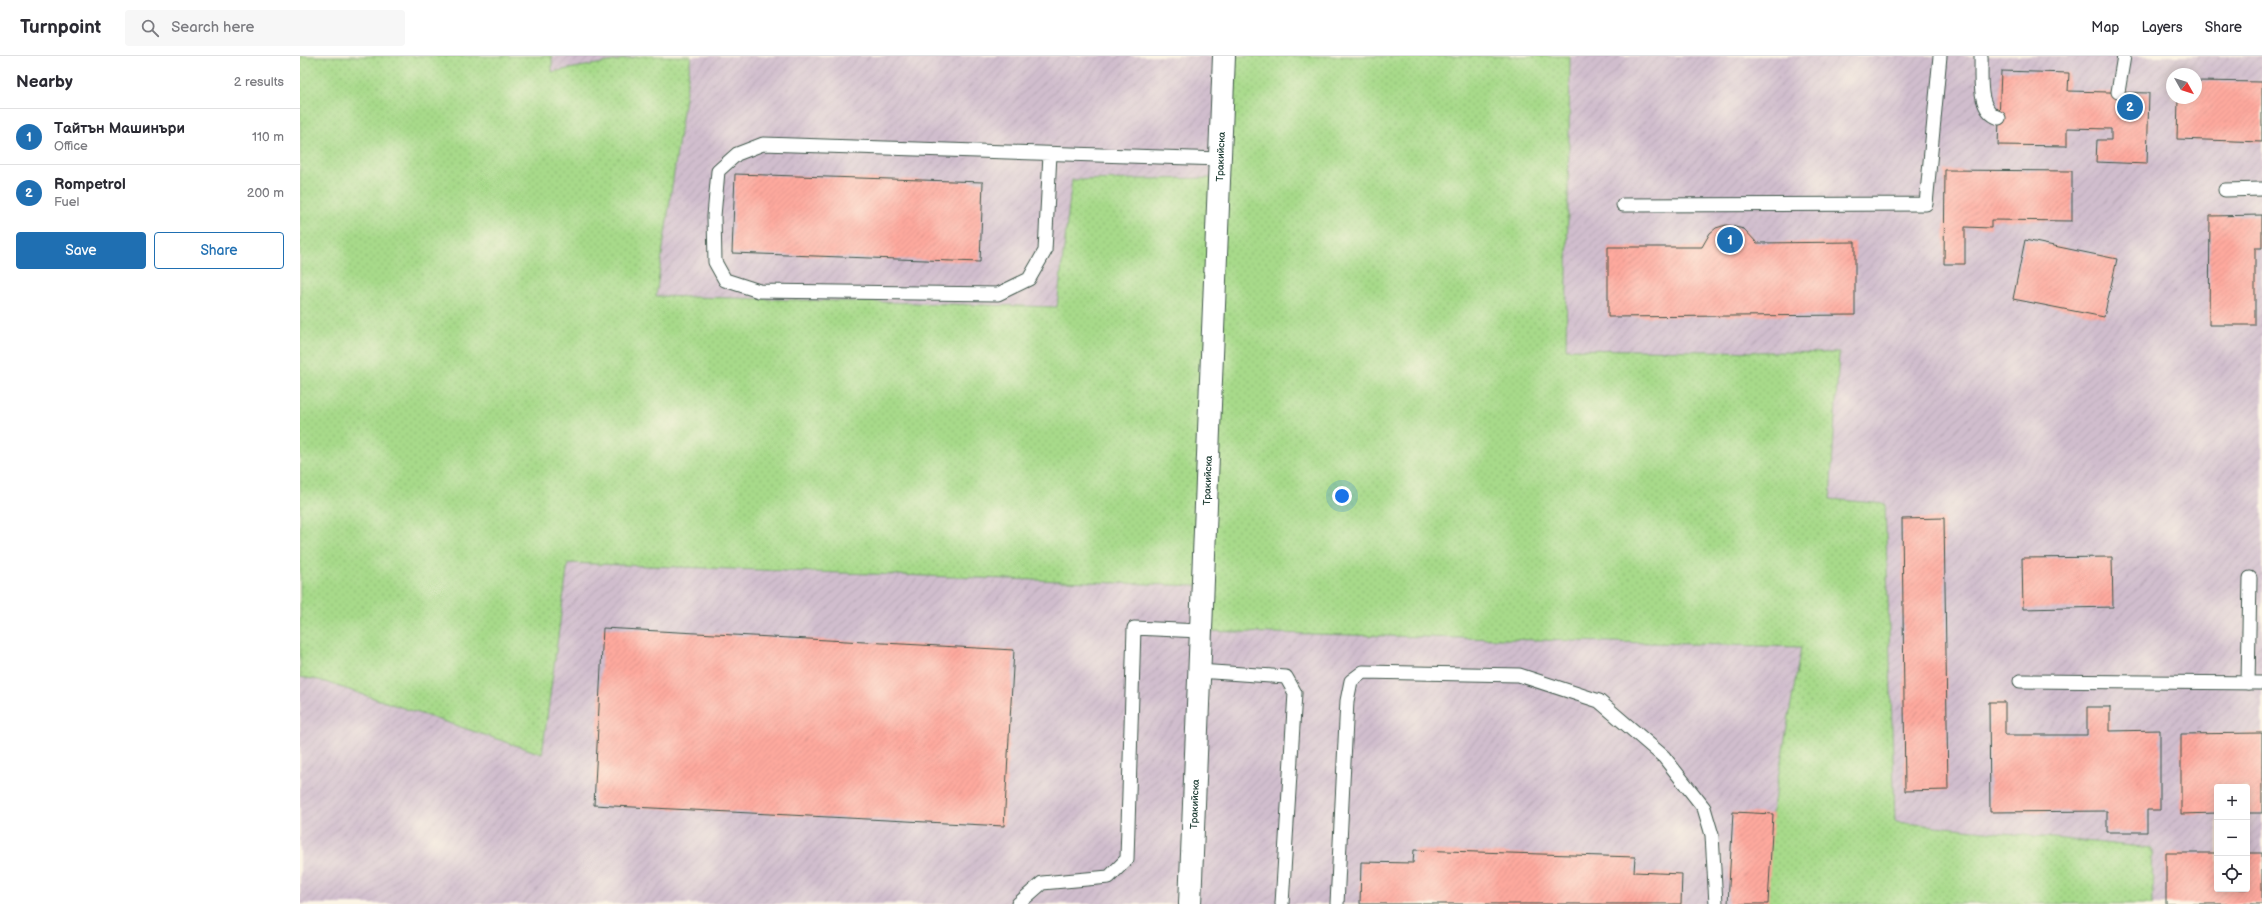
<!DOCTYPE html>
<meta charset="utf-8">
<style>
body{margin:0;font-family:"Balsamiq Sans",sans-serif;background:#f7f7f7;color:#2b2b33}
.controls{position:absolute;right:12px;bottom:12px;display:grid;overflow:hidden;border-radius:4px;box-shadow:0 2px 10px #0003}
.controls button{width:36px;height:36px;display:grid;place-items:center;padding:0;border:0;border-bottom:1px solid #e1e1e2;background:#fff;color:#2b2b33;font:20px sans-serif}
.compass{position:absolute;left:1866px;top:12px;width:36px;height:36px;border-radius:50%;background:#fff;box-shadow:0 2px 10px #0003;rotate:129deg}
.you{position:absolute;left:1042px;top:440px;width:14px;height:14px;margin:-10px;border:3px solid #fff;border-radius:50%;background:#1a73e8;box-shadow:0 0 0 6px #1a73e833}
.badge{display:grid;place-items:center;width:26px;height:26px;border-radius:50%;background:#1f6fb2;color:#fff;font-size:13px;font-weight:700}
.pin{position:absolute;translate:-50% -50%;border:2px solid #fff;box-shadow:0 1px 4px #0006}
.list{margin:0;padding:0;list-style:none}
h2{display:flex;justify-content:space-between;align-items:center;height:52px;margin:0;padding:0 16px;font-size:17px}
h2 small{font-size:13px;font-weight:400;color:#7c7c81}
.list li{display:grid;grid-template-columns:26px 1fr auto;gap:12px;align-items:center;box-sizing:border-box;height:56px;padding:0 16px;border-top:1px solid #e1e1e2}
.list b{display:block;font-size:15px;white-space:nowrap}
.list p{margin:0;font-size:13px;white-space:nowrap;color:#7c7c81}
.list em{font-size:13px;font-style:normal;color:#7c7c81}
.actions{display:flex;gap:8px;padding:12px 16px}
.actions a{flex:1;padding:9px 0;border:1px solid #1f6fb2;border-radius:4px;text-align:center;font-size:14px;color:#1f6fb2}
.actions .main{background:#1f6fb2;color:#fff}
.icon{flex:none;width:22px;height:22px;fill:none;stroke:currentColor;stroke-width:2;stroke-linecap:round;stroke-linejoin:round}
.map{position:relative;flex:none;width:1962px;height:848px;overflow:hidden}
header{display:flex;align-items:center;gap:24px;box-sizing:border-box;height:56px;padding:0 20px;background:#fff;border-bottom:1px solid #e1e1e2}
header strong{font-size:19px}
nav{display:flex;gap:22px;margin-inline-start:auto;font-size:14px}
.search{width:280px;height:36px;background:#f7f7f7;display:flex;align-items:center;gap:10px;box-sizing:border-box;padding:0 14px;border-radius:4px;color:#7c7c81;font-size:15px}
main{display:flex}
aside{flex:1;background:#fff}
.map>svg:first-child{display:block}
.industrial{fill:url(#industrial-furrows);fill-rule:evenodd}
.grass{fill:url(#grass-dots);stroke:#638c5f}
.building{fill:url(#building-hatch)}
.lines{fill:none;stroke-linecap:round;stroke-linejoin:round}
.service-casing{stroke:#3f564a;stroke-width:15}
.minor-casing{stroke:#3f564a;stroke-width:24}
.service{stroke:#fff;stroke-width:13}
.minor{stroke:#fff;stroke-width:22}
.labels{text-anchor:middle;stroke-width:4;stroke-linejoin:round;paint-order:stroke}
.street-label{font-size:10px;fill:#1f3d34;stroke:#fcf5e5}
</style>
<header>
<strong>Turnpoint</strong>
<div class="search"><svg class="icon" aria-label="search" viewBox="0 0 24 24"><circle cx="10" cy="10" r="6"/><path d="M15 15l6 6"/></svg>Search here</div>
<nav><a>Map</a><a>Layers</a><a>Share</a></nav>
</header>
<main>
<aside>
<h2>Nearby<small>2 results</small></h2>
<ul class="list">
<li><span class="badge">1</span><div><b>Тайтън Машинъри</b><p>Office</p></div><em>110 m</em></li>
<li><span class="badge">2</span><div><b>Rompetrol</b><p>Fuel</p></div><em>200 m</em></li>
</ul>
<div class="actions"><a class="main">Save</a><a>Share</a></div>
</aside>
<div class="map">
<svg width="1962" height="848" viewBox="0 0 1962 848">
<defs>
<pattern id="industrial-furrows" width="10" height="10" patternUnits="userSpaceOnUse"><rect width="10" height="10" fill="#d0bdcd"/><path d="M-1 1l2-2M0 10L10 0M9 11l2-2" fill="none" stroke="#b2a3b1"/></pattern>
<pattern id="grass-dots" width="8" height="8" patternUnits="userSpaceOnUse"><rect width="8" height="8" fill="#a7da8a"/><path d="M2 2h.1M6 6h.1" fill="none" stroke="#8fbc78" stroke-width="1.8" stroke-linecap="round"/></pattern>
<pattern id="building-hatch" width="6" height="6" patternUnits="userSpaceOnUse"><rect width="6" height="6" fill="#fea99e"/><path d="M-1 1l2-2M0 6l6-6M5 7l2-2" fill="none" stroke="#d99289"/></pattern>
</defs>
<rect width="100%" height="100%" fill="#fcf5e5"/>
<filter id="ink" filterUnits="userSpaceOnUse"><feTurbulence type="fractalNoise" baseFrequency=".025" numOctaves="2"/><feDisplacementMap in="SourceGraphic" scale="8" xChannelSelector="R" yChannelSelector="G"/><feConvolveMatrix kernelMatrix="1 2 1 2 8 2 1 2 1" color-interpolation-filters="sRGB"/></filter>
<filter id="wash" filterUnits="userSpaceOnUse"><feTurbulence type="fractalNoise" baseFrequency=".012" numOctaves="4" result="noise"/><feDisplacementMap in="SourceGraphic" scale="16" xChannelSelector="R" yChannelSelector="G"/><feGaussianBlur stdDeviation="0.9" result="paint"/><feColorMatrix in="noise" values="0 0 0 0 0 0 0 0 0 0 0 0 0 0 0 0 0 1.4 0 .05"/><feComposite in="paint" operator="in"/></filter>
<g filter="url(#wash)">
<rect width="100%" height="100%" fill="#f6e3c9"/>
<path class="industrial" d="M0 0H1962V848H0ZM1872 18H1896V42H1872ZM1917 731H1947V833H1917Z"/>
<polygon class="grass" points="0,0 252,0 252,16 342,0 391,0 356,240 757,251 772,124 920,122 924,0 1270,0 1266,293 1539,297 1530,443 1585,448 1595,766 1852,792 1853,848 1456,848 1501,591 900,575 901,530 268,507 242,698 19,624 0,621"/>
<g id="blocks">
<g class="building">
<polygon points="1701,15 1769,17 1768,35 1849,37 1847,108 1796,106 1797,84 1811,84 1811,73 1767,72 1767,90 1698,89"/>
<polygon points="1896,25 1962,26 1962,86 1877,83 1878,42 1896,42"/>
<polygon points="1645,114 1772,115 1772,165 1691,164 1691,172 1665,171 1665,208 1644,208"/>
<polygon points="435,118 683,126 680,206 432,197"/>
<polygon points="1962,159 1962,192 1955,192 1955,269 1909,269 1910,160"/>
<polygon points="1426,169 1444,173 1457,187 1555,186 1555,259 1308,261 1308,191 1402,191 1410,177 1416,172"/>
<polygon points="1725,184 1817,203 1804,261 1713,243"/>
<polygon points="1644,462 1648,734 1605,735 1602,463"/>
<polygon points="1812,501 1813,551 1723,553 1722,502"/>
<polygon points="303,572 714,594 704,770 294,749"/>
<polygon points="1689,646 1705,646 1705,679 1787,679 1787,651 1810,651 1810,675 1860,674 1860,754 1847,754 1847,776 1807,776 1807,755 1690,756"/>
<polygon points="1962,677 1962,757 1947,757 1947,731 1917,731 1917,757 1881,758 1881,678"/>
<polygon points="1433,756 1473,758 1468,848 1428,848"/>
<polygon points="1114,794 1335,801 1334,816 1382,818 1381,848 1060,848 1061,806 1113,807"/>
<polygon points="1866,797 1917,797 1917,833 1947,833 1947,797 1962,797 1962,848 1866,848"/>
</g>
</g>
</g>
<g filter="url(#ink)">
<use href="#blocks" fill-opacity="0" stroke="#3f564a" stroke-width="1"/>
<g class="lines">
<g class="service-casing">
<g id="service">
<path d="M1681 0C1682 20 1676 54 1699 62"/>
<polyline points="1818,36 1824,0"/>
<polyline points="750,98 745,195 729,223 698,238 459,235 425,224 415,206 414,160 418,115 437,98 463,88 921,103"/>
<polyline points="1925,134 1962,133"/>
<polyline points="1323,149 1626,148 1640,0"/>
<polyline points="898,615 986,621 995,637 982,848"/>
<polyline points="1720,625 1962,627"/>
<polyline points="1948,627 1950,522"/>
<polyline points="718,848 742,827 809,821 827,803 834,572 900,575"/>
<polyline points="1037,848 1047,645 1051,625 1063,616 1219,619 1299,645 1364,701 1404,752 1412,779 1416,848"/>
</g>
</g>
<g class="minor-casing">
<g id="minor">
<path id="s1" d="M890 848 924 0"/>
</g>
</g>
<use href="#service" class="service"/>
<use href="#minor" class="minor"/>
</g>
</g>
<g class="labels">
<g class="street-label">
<text dy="4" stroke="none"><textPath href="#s1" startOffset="748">Тракийска</textPath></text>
<text dy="4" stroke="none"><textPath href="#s1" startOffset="424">Тракийска</textPath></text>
<text dy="4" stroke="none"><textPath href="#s1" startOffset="100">Тракийска</textPath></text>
</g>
</g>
</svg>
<div class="controls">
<button>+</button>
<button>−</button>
<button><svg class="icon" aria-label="locate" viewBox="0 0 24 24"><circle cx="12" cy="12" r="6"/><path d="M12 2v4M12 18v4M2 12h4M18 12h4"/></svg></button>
</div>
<svg class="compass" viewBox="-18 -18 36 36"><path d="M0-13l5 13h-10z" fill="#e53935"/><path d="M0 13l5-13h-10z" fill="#7c7c81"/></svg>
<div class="you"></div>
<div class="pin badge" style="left:1430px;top:184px">1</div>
<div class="pin badge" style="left:1830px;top:51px">2</div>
</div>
</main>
